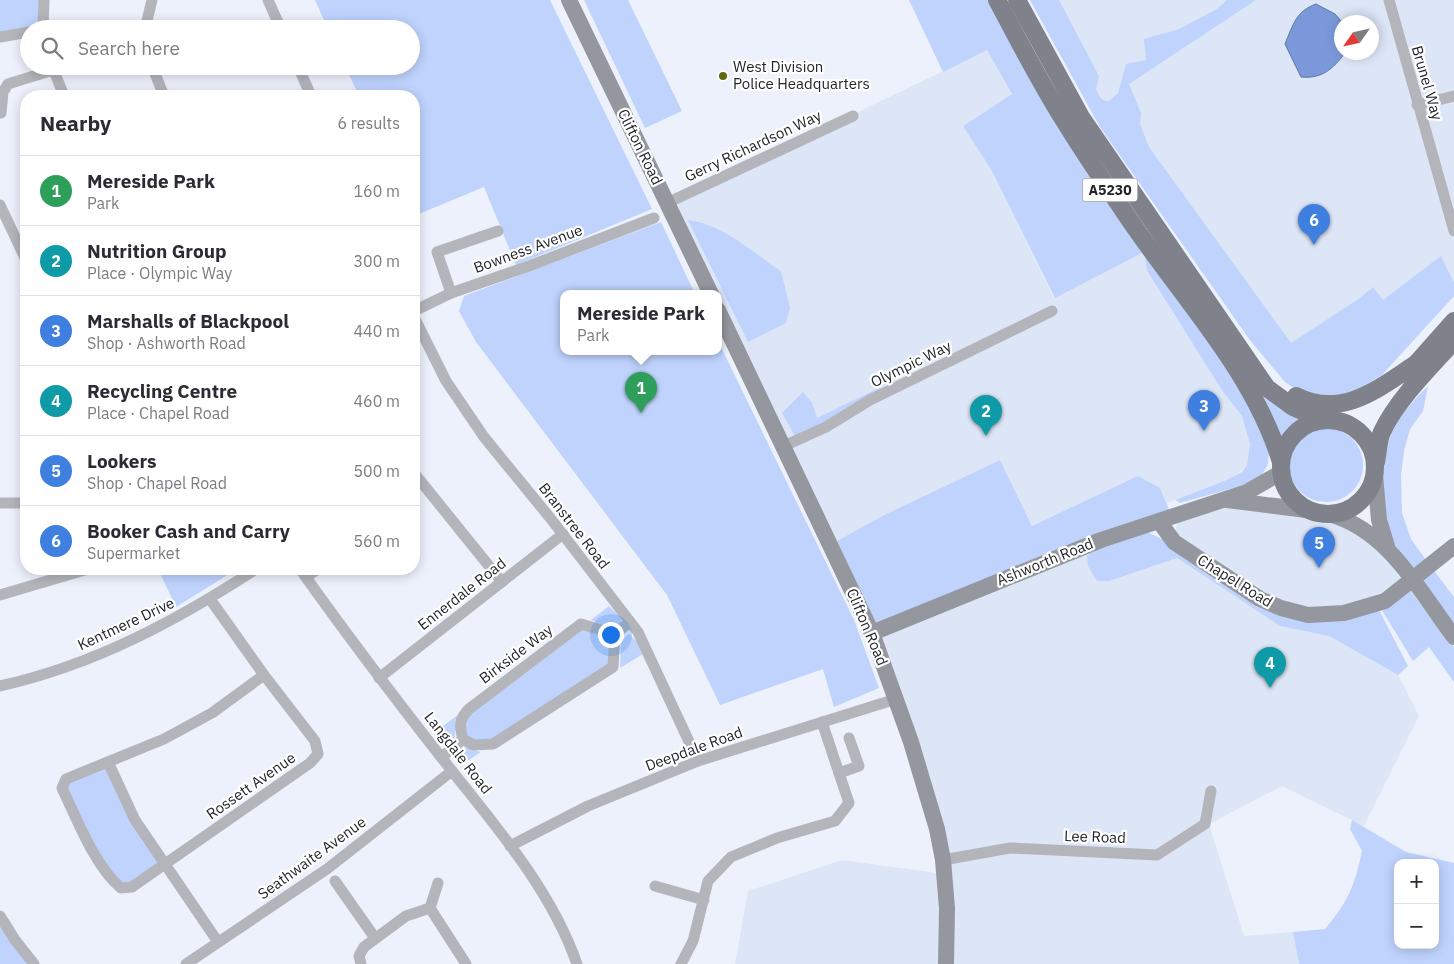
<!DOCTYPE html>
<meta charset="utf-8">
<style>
body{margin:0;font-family:"IBM Plex Sans",sans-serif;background:#f7f7f7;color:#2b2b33}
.controls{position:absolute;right:15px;bottom:15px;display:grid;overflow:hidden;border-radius:10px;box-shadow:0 2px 12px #0003}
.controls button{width:45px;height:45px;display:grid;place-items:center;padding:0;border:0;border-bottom:1px solid #e1e1e2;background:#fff;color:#2b2b33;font:25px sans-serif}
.compass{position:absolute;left:1334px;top:15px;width:45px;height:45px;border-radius:50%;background:#fff;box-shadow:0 2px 12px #0003;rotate:236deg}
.you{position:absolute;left:610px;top:634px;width:18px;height:18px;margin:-12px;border:4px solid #fff;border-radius:50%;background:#1a73e8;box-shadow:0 0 0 8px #1a73e833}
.badge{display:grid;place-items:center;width:32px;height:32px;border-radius:50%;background:#2563eb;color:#fff;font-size:16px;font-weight:700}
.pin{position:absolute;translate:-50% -41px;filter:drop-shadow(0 1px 2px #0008)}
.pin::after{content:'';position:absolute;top:26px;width:18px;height:15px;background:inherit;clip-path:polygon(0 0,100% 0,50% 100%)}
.popup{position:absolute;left:560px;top:290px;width:162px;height:65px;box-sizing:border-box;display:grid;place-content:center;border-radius:10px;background:#fff;filter:drop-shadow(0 1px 4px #0005);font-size:16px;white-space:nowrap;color:#7c7c81}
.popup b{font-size:19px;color:#2b2b33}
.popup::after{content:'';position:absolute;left:50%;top:100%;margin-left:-10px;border:10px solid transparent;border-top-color:#fff}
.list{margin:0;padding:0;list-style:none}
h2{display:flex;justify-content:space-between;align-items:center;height:65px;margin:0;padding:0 20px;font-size:21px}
h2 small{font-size:16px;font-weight:400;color:#7c7c81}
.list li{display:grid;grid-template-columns:32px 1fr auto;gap:15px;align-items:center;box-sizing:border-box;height:70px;padding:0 20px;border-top:1px solid #e1e1e2}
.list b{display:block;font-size:19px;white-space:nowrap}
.list p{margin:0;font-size:16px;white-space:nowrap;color:#7c7c81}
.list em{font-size:16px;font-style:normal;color:#7c7c81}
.icon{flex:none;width:28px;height:28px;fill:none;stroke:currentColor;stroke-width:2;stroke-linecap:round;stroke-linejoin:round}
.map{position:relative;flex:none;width:1454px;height:964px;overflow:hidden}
.search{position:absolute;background:#fff;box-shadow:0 2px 12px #0003;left:20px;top:20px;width:400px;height:55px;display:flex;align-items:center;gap:12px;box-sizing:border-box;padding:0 18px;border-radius:28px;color:#7c7c81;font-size:19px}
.panel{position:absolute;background:#fff;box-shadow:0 2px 12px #0003;left:20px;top:90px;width:400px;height:485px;border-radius:20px}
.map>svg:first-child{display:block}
.built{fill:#dde6f7;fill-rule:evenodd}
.green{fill:#bfd3fd;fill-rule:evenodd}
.water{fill:#7a98da;stroke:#6076a5}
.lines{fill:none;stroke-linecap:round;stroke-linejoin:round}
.street{stroke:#b3b5ba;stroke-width:11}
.secondary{stroke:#94989e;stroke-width:16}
.primary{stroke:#7f828b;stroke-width:18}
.poi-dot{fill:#61690d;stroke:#fff;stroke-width:2}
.labels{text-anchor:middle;stroke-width:4.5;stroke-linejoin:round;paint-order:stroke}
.shield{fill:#fff;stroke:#656669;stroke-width:1}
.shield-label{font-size:14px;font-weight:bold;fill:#232529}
.poi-label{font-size:15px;fill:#232529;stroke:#fff;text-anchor:start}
.street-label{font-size:15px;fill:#232529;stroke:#fff}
</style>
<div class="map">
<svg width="1454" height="964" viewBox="0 0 1454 964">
<rect width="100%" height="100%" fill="#ecf1fc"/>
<g class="built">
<path d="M1030 0H1454V296L1377 378 1285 382 1250 340 1100 127ZM1342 22H1372V52H1342Z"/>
<polygon points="987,50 1012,94 963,126 992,171 1054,298 1144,252 1147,272 1223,392 1242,416 1250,444 1247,465 1235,476 1167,503 1160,488 1126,482 1032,526 1000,460 882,516 837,541 719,299 718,294 671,202"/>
<polygon points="1217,506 1327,519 1377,545 1402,581 1384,597 1339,610 1276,603 1175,534 1177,523"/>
<polygon points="1133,529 1280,626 1329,636 1398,675 1419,716 1364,826 1282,786 1209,824 1244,936 1293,932 1299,964 735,964 748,891 842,860 944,874 872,633"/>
</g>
<g class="green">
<polygon points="0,0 44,0 43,29 29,29 0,37"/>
<polygon points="315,0 550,0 652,209 516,265 484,187 414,216 414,96 359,96 345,66 411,66 411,29 328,29"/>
<polygon points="584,0 628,0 682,111 645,128"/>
<polygon points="909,0 990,0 1165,280 1251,404 1269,451 1268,464 1262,475 1248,484 1180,503 1175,500 1226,480 1242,472 1247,465 1250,444 1242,416 1223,392 1147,271 1144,252 1055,298 992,171 963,126 1012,94 987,50 943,72"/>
<path d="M1030 0H1059L1099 76 1096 89C1099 96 1101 101 1109 101L1118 93 1126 64 1146 60 1144 39 1179 29 1217 9 1227 0H1256L1129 84 1141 113 1140 124 1149 147 1291 343 1360 298 1373 287 1383 300 1441 256 1454 283V296L1382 375 1362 387 1345 394 1325 396 1294 388 1285 382 1250 340 1100 127Z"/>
<path d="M688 220C723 224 753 253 781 271L790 308 786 323 748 342Z"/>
<polygon points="661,222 695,294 564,294 564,352 718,352 719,343 854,620 879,688 834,707 823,669 720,705 667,595 476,342 459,311 464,296"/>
<path d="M1428 386 1423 411 1410 429 1404 451 1401 475 1402 513 1411 539 1426 560 1413 572C1406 562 1396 551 1390 540 1385 529 1385 515 1384 503 1380 449 1389 424 1428 386Z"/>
<polygon points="879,388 881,392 834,418 795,436 782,413 803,392 812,403 817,418"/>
<polygon points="1258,390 1301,418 1281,440"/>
<circle cx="1326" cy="465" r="37"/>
<polygon points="1000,460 1032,526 1138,476 1160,488 1172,516 878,631 837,541 882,516"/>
<polygon points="1145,531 1166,541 1275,609 1378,608 1408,666 1398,675 1329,636 1280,626 1177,558 1109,581 1097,581 1088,566 1087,556 1097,549"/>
<polygon points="1432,568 1454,597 1454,627 1419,579"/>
<polygon points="158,569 237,569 176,607"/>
<polygon points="1408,588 1454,647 1454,682 1429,647 1413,661 1380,607"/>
<polygon points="609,606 621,618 622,623 611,629 591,620"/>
<polygon points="581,624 615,634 613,667 493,744 463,739 461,717"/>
<polygon points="629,634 638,643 643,654 620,668 621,641"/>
<polygon points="459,714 455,721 455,740 450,744 439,729"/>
<polygon points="463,747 481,752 464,763 457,752"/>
<polygon points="108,762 165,863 132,887 112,881 62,788 66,779"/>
<path d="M1352 820 1406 852 1454 863V964H1299L1293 932 1325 929C1348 902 1355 885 1362 851L1350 829ZM1398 863H1435V945H1398Z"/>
<polygon points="0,916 34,964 0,964"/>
</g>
<path class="water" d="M1316 4 1335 14 1342 22V52L1345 53C1333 69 1322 79 1301 77L1285 44C1293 25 1296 11 1316 4Z"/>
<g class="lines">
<g class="street">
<polyline points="268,0 281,29"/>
<polyline points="1389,0 1454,231"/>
<polyline points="43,29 44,0"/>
<polyline points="145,29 152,0"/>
<polyline points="0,37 29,32"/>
<polyline points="52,66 64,96"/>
<polyline points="152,66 164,96"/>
<polyline points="245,66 246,69"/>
<polyline points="298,66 311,96"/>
<polyline points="1417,105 1454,96"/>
<polyline points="1,113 3,92 8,84 53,70"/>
<polyline points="667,203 853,116"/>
<polyline points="0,205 26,260"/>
<polyline points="451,293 437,252 498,231"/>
<polyline points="414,311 451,293 529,266 654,218"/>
<polyline points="414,317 446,381 484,437 551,519 638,632 698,761"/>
<polyline points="784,446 826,427 870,400 1052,311"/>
<polyline points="414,473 502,582"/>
<polyline points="0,503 26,503"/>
<path d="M300 569C349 638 400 705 452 771 499 830 552 892 577 964"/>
<polyline points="306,577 318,569"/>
<polyline points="0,595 88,569"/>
<path d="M210 599 264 675 315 741 318 754 310 763 132 887 121 888C95 867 77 819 62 788L66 779 164 739 212 713 264 675"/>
<polyline points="379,678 563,534"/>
<path d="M0 686C94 665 176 621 256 569"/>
<polyline points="463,739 473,745 493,744 613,667 615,634"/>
<path d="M442 757 463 739C459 726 459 719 469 709L581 624 615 634 630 622"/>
<polyline points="108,762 135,820 218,942"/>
<polyline points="839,773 859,766 849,738"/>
<polyline points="510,846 588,806 698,761 896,699"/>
<polyline points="943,860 1010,848 1157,855 1205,824 1211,791"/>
<polyline points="335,881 375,938"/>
<polyline points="655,886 704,900"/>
<polyline points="430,908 438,883"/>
<polyline points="0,916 15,940 34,964"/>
<polyline points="186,964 327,869 452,771"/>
<polyline points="361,964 359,956 364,947 406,916 430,908 466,964"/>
<polyline points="681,964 693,941 708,881 731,857 777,838 835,821 849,803 822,722"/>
</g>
<g class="secondary">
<polyline points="569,0 711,294"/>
<polyline points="718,310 872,633 911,742 937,829 943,860 947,908 946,964"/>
<polyline points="1375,475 1379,520 1387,546"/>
<polyline points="1227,500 1314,511"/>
<path d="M1329 514C1388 530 1419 590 1454 637"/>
<polyline points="1159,521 1174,542 1260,599 1281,608 1308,615 1344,613 1385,601 1454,546"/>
<polyline points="872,633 1101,540 1247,492 1282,472"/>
</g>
<g class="primary">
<path d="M997 0C1019 41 1040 83 1065 122 1087 158 1112 194 1136 229 1188 304 1254 374 1281 462"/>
<polyline points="1017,0 1081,117 1267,388 1293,407 1323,420"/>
<polyline points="1407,374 1454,321"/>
<path d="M1296 396C1341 419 1378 389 1414 365"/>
<circle cx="1328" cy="467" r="47"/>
<path d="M1376 462C1378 453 1378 441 1382 432 1396 401 1431 366 1454 341"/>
</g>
</g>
<circle class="poi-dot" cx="723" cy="76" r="5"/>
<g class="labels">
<rect class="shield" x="1082.5" y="178.5" width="55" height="23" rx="4"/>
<g class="shield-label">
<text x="1110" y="195">A5230</text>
</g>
<g class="poi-label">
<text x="733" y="72">West Division<tspan x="733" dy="17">Police Headquarters</tspan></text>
</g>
<g class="street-label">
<text transform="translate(1427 83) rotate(74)" y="5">Brunel Way</text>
<text transform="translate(753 146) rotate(-25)" y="5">Gerry Richardson Way</text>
<text transform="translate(640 147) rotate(64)" y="5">Clifton Road</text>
<text transform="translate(528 249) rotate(-20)" y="5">Bowness Avenue</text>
<text transform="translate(911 364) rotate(-26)" y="5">Olympic Way</text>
<text transform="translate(574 526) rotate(52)" y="5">Branstree Road</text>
<text transform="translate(1045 562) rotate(-22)" y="5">Ashworth Road</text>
<text transform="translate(1235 581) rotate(32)" y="5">Chapel Road</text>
<text transform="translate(462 594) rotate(-38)" y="5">Ennerdale Road</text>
<text transform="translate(126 624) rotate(-25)" y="5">Kentmere Drive</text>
<text transform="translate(867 627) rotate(67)" y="5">Clifton Road</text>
<text transform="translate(516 654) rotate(-37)" y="5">Birkside Way</text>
<text transform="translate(694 749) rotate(-20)" y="5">Deepdale Road</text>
<text transform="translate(458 753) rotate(52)" y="5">Langdale Road</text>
<text transform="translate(251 786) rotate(-35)" y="5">Rossett Avenue</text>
<text transform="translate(1095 837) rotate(2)" y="5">Lee Road</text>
<text transform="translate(312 858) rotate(-36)" y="5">Seathwaite Avenue</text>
</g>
</g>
</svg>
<div class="controls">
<button>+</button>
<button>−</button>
</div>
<svg class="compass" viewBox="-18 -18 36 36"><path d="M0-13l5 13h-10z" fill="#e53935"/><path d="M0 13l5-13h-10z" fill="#7c7c81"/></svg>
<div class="you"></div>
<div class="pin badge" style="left:641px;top:413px;background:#2e9e5b">1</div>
<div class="popup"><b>Mereside Park</b>Park</div>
<div class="pin badge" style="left:986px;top:436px;background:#0f9aa8">2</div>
<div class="pin badge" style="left:1204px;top:431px;background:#3f7fe0">3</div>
<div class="pin badge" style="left:1270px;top:688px;background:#0f9aa8">4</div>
<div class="pin badge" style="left:1319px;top:568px;background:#3f7fe0">5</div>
<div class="pin badge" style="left:1314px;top:245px;background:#3f7fe0">6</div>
<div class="search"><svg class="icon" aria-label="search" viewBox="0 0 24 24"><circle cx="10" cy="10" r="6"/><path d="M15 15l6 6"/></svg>Search here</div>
<section class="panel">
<h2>Nearby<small>6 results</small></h2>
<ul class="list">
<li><span class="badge" style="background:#2e9e5b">1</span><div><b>Mereside Park</b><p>Park</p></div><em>160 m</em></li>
<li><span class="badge" style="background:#0f9aa8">2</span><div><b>Nutrition Group</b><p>Place · Olympic Way</p></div><em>300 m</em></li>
<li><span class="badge" style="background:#3f7fe0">3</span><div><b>Marshalls of Blackpool</b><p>Shop · Ashworth Road</p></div><em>440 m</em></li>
<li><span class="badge" style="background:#0f9aa8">4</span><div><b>Recycling Centre</b><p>Place · Chapel Road</p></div><em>460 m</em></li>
<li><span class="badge" style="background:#3f7fe0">5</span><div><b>Lookers</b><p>Shop · Chapel Road</p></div><em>500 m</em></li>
<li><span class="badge" style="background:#3f7fe0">6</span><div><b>Booker Cash and Carry</b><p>Supermarket</p></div><em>560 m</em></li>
</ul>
</section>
</div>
